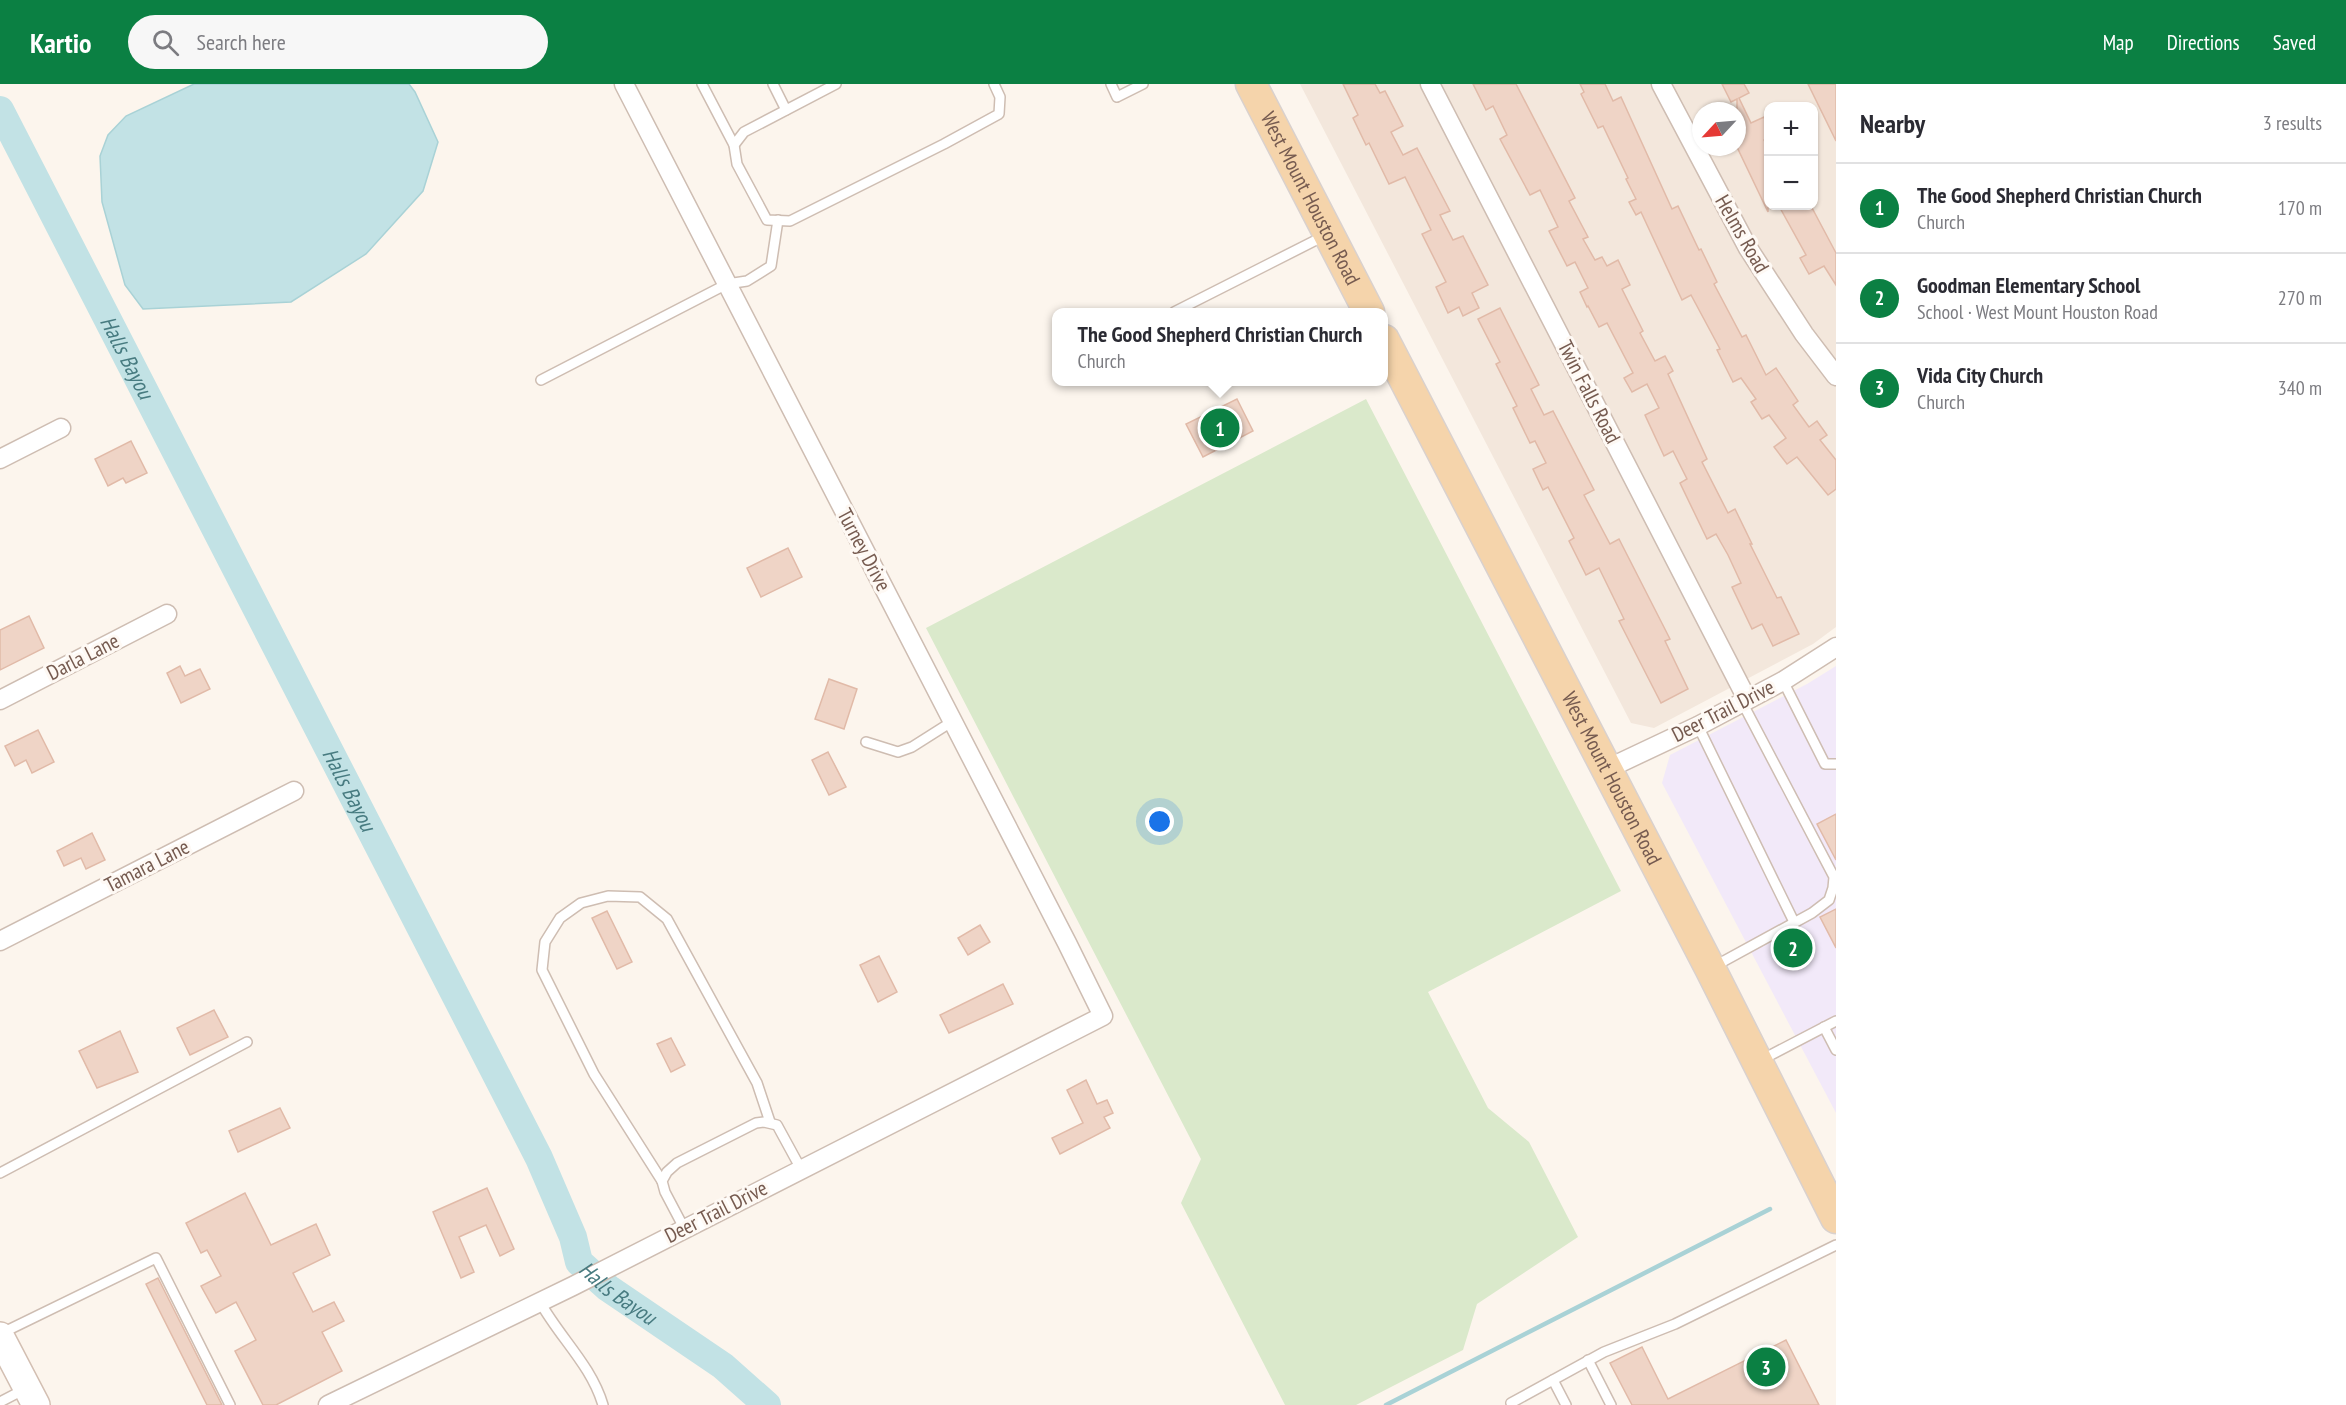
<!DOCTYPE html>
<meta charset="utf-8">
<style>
body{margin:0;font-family:"PT Sans Narrow",sans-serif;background:#f7f7f7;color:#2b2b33}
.controls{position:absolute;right:18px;top:18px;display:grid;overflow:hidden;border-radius:12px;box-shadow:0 2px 4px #0004}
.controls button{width:54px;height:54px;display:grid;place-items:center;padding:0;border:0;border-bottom:2px solid #e1e1e2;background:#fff;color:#2b2b33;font:30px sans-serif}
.compass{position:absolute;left:1692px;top:18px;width:54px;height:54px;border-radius:50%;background:#fff;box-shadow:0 2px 4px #0004;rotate:244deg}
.you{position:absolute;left:1160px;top:738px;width:21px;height:21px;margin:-15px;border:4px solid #fff;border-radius:50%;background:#1a73e8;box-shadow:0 0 0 9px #1a73e833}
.badge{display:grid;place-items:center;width:39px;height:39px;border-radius:50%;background:#0b8043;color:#fff;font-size:20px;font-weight:700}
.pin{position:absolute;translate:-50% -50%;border:3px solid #fff;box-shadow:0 2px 6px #0006}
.popup{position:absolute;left:1052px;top:224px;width:336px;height:78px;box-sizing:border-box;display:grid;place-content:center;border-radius:12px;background:#fff;filter:drop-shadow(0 2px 4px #0005);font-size:20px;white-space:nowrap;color:#7c7c81}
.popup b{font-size:22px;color:#2b2b33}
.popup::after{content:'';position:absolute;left:50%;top:100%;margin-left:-12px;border:12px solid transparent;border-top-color:#fff}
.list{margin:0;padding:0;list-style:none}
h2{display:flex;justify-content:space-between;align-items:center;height:78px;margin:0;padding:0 24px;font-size:26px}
h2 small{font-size:20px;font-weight:400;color:#7c7c81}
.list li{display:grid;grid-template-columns:39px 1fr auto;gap:18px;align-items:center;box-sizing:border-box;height:90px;padding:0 24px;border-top:2px solid #e1e1e2}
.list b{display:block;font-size:22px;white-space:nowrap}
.list p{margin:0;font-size:20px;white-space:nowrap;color:#7c7c81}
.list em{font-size:20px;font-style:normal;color:#7c7c81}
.icon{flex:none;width:33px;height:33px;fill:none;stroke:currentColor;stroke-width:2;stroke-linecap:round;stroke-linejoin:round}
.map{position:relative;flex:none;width:1836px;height:1321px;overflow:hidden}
header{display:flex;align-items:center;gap:36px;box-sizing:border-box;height:84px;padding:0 30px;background:#0b8043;color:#fff}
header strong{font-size:28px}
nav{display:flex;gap:33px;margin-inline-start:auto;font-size:21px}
.search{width:420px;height:54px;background:#f7f7f7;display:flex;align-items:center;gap:15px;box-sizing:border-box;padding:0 21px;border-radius:33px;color:#7c7c81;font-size:22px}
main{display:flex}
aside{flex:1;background:#fff}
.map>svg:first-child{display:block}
.residential{fill:#f3e7dc;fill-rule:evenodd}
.education{fill:#f2e9f9}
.green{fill:#dae9cb}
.water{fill:#c2e2e5;stroke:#a9d2d6;stroke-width:1.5}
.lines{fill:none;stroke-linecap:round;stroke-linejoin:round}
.stream{stroke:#a9d2d6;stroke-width:4.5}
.river{stroke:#c2e2e5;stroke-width:28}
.building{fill:#efd4c6;stroke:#e1baa8;stroke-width:1.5}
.lane-casing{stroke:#cebdb2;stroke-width:12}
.street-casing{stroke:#cebdb2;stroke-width:21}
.secondary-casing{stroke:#d3bfb2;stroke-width:30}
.primary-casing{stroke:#d9d1ce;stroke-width:33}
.lane{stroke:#fff;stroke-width:9}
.street{stroke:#fff;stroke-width:18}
.secondary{stroke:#fff;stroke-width:27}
.primary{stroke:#f5d4ab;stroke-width:30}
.labels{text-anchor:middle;stroke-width:6;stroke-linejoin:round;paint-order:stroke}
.street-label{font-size:21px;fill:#765b50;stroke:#fef9f4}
.water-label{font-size:22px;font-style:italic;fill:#477b80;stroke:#fef9f4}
</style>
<header>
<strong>Kartio</strong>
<div class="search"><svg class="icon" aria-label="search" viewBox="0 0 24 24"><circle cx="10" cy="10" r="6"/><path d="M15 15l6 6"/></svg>Search here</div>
<nav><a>Map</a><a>Directions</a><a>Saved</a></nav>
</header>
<main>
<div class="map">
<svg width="1836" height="1321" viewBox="0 0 1836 1321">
<rect width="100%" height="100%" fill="#fcf5ed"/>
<path class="residential" d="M1300 0H1836V543L1813 560 1654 644 1631 639ZM1768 22H1814V122H1768ZM1701 27H1737V63H1701Z"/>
<polygon class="education" points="1836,582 1836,1029 1662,699 1670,671 1807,600"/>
<polygon class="green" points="1366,315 1621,807 1428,908 1488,1024 1529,1058 1578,1153 1477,1220 1463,1266 1356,1321 1285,1321 1181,1119 1201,1075 926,544"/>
<polygon class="water" points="194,0 409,0 415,8 438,58 423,107 366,170 291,218 143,225 125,201 102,118 100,72 108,51 126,32"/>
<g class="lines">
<polyline class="stream" points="1386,1321 1770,1125"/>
<path class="river" id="s1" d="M0 26 539 1074 573 1153 579 1178 608 1204 723 1282 767 1321"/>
</g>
<g class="building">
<polygon points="1343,0 1375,0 1380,9 1385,7 1403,42 1391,48 1403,71 1417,64 1450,127 1440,131 1453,156 1463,152 1488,201 1472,209 1479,224 1463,232 1459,223 1448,229 1436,203 1446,198 1422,150 1431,146 1405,93 1389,100 1369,59 1366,61 1353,34 1358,31"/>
<polygon points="1473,0 1516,0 1575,114 1569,117 1588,153 1583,155 1595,176 1602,173 1607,182 1618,176 1630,201 1622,205 1643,247 1640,249 1655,277 1665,272 1673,287 1668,290 1707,375 1702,378 1728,429 1735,425 1752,460 1750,460 1777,514 1781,513 1799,550 1773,562 1762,540 1752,545 1732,503 1741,499 1728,471 1716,450 1707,455 1680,399 1687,395 1673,367 1664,372 1645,331 1659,324 1647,300 1632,308 1624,294 1633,289 1607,239 1599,243 1588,222 1587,223 1580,208 1588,204 1575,178 1567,182 1549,147 1558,143 1540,106 1530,111 1500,55 1507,51 1493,22 1486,26"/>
<polygon points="1580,0 1605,0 1613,17 1621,13 1672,125 1678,122 1699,166 1701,165 1717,198 1714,200 1742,253 1746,251 1766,291 1776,284 1798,317 1793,321 1809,343 1817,337 1827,351 1820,356 1836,376 1836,405 1828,411 1797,373 1787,380 1774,363 1786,354 1769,331 1762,335 1751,318 1756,315 1741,294 1733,298 1717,266 1720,265 1691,211 1682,216 1641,128 1636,131 1629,118 1636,115 1626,95 1628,94 1603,42 1598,44 1581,10 1584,8"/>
<polygon points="1722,0 1744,0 1749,9 1739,14 1751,39 1764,33 1768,43 1768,53 1764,56 1768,64 1768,128 1737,63 1737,15 1731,18"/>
<polygon points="1808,0 1836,0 1836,57"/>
<polygon points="1779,122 1811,122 1836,169 1836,201 1824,182 1809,190 1800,174 1806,171"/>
<polygon points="1500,224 1539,301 1531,305 1544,331 1553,327 1594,406 1584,411 1610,460 1619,455 1670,555 1665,557 1688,605 1661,619 1619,537 1624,535 1599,484 1586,491 1569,457 1574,454 1548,403 1543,406 1533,385 1546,379 1535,357 1530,359 1513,324 1517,322 1496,280 1500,278 1478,235"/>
<polygon points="1237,315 1253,347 1203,373 1186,340"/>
<polygon points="131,357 147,389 126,399 123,394 108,402 95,375"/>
<polygon points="788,464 802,493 761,513 747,484"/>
<polygon points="29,532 44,564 0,586 0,546"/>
<polygon points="180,582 185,592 200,585 210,605 181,619 167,589"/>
<polygon points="829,595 857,605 844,645 815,635"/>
<polygon points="38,646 54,678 32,689 26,676 15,682 5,662"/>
<polygon points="828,668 846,703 829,711 812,676"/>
<polygon points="1836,730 1836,776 1817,740"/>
<polygon points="92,749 105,776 86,785 81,774 64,782 57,767"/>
<polygon points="1836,825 1836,864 1820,833"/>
<polygon points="607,827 632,878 617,885 592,834"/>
<polygon points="980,841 990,858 968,871 958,854"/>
<polygon points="879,872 897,908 878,918 860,881"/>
<polygon points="1003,900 1013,920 949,949 940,931"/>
<polygon points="214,926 228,953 190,971 177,944"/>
<polygon points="120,947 138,988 97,1004 79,967"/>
<polygon points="671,954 685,981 671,988 657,960"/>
<polygon points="1086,996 1097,1020 1107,1016 1113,1029 1104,1033 1110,1044 1060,1070 1052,1054 1083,1039 1067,1006"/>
<polygon points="280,1024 290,1044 238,1068 229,1047"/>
<polygon points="487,1104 514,1165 500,1172 486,1141 459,1153 474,1188 461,1194 433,1128"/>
<polygon points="245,1109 271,1161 316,1140 330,1171 293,1189 313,1228 334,1218 344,1237 322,1248 342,1287 276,1321 263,1321 235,1267 256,1256 236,1218 216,1229 201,1202 221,1192 207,1166 201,1169 186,1139"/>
<polygon points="158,1194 222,1321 207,1321 146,1200"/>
<polygon points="1786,1256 1819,1321 1632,1321 1610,1279 1642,1263 1668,1315"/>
</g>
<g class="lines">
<g class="lane-casing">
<g id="lane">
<polyline points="702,0 734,61 737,80 767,136 790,137 944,60 999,30 1000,13 994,0"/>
<polyline points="773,0 786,26"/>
<polyline points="1111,0 1117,13 1143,0"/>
<polyline points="734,61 744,48 836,0"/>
<polyline points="1174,228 1326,151"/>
<polyline points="541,296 727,200 747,197 771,182 778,136"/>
<polyline points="1783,597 1825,680 1836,680"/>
<polyline points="1698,642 1794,838"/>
<polyline points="866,658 898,668 912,663 953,637"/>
<polyline points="1713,883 1812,829 1829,816 1833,804 1834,793 1742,618"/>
<polyline points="1824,943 1836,966"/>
<polyline points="1761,976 1836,937"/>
<polyline points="0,1089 247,958"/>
<polyline points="662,1097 594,990 542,886 545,858 560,834 581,819 608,812 640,813 667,835 757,999 770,1038"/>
<polyline points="684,1144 665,1108 662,1097 667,1088 677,1079 756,1039 764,1038 777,1041 801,1085"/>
<path d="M540 1218C560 1254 591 1281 603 1321"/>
<polyline points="2,1249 156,1174 230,1321"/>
<polyline points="1588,1276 1611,1321"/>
<polyline points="1553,1296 1566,1321"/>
<polyline points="0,1318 25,1305"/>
<polyline points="1512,1321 1511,1319 1604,1268 1675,1240 1836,1161"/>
</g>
</g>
<g class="street-casing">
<g id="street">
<polyline points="1430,0 1747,615"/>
<polyline points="1661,0 1748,164 1804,250 1836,292"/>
<polyline points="0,375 61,344"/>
<polyline points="0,616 167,530"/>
<polyline points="1607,685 1698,642 1783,597 1836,563"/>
<polyline points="0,857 294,707"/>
<polyline points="328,1321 573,1202 1103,932 1067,859 624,0"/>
</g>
</g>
<g class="secondary-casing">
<polyline id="secondary" points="0,1252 36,1321"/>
</g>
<g class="primary-casing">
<g id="primary">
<path id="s2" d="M1251 0 1369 228"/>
<path id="s3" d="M1384 256 1710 884 1836 1134"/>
</g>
</g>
<use href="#lane" class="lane"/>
<use href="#street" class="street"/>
<use href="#secondary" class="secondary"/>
<use href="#primary" class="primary"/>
</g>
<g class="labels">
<g class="street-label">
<text dy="7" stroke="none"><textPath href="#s2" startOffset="129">West Mount Houston Road</textPath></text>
<text transform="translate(1742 150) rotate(60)" y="7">Helms Road</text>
<text transform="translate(1589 308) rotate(63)" y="7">Twin Falls Road</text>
<text transform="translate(864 466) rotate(62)" y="7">Turney Drive</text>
<text transform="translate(83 573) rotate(-27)" y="7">Darla Lane</text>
<text transform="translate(1723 627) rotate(-27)" y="7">Deer Trail Drive</text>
<text dy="7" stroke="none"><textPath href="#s3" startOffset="494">West Mount Houston Road</textPath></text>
<text transform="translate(147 782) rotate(-27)" y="7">Tamara Lane</text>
<text transform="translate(716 1128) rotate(-27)" y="7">Deer Trail Drive</text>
</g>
<g class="water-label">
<text dy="8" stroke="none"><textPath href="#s1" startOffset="278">Halls Bayou</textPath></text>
<text dy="8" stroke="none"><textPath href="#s1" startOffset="764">Halls Bayou</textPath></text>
<text dy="8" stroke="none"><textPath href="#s1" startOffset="1340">Halls Bayou</textPath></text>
</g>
</g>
</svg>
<div class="controls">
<button>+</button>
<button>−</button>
</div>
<svg class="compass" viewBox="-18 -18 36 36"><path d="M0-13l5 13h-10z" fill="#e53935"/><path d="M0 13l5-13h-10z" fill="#7c7c81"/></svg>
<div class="you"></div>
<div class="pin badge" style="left:1220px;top:344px">1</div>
<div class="popup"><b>The Good Shepherd Christian Church</b>Church</div>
<div class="pin badge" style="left:1793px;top:864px">2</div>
<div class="pin badge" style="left:1766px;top:1283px">3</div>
</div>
<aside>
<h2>Nearby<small>3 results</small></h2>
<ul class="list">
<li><span class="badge">1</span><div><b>The Good Shepherd Christian Church</b><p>Church</p></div><em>170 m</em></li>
<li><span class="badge">2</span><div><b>Goodman Elementary School</b><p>School · West Mount Houston Road</p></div><em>270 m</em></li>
<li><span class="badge">3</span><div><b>Vida City Church</b><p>Church</p></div><em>340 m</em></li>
</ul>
</aside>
</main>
